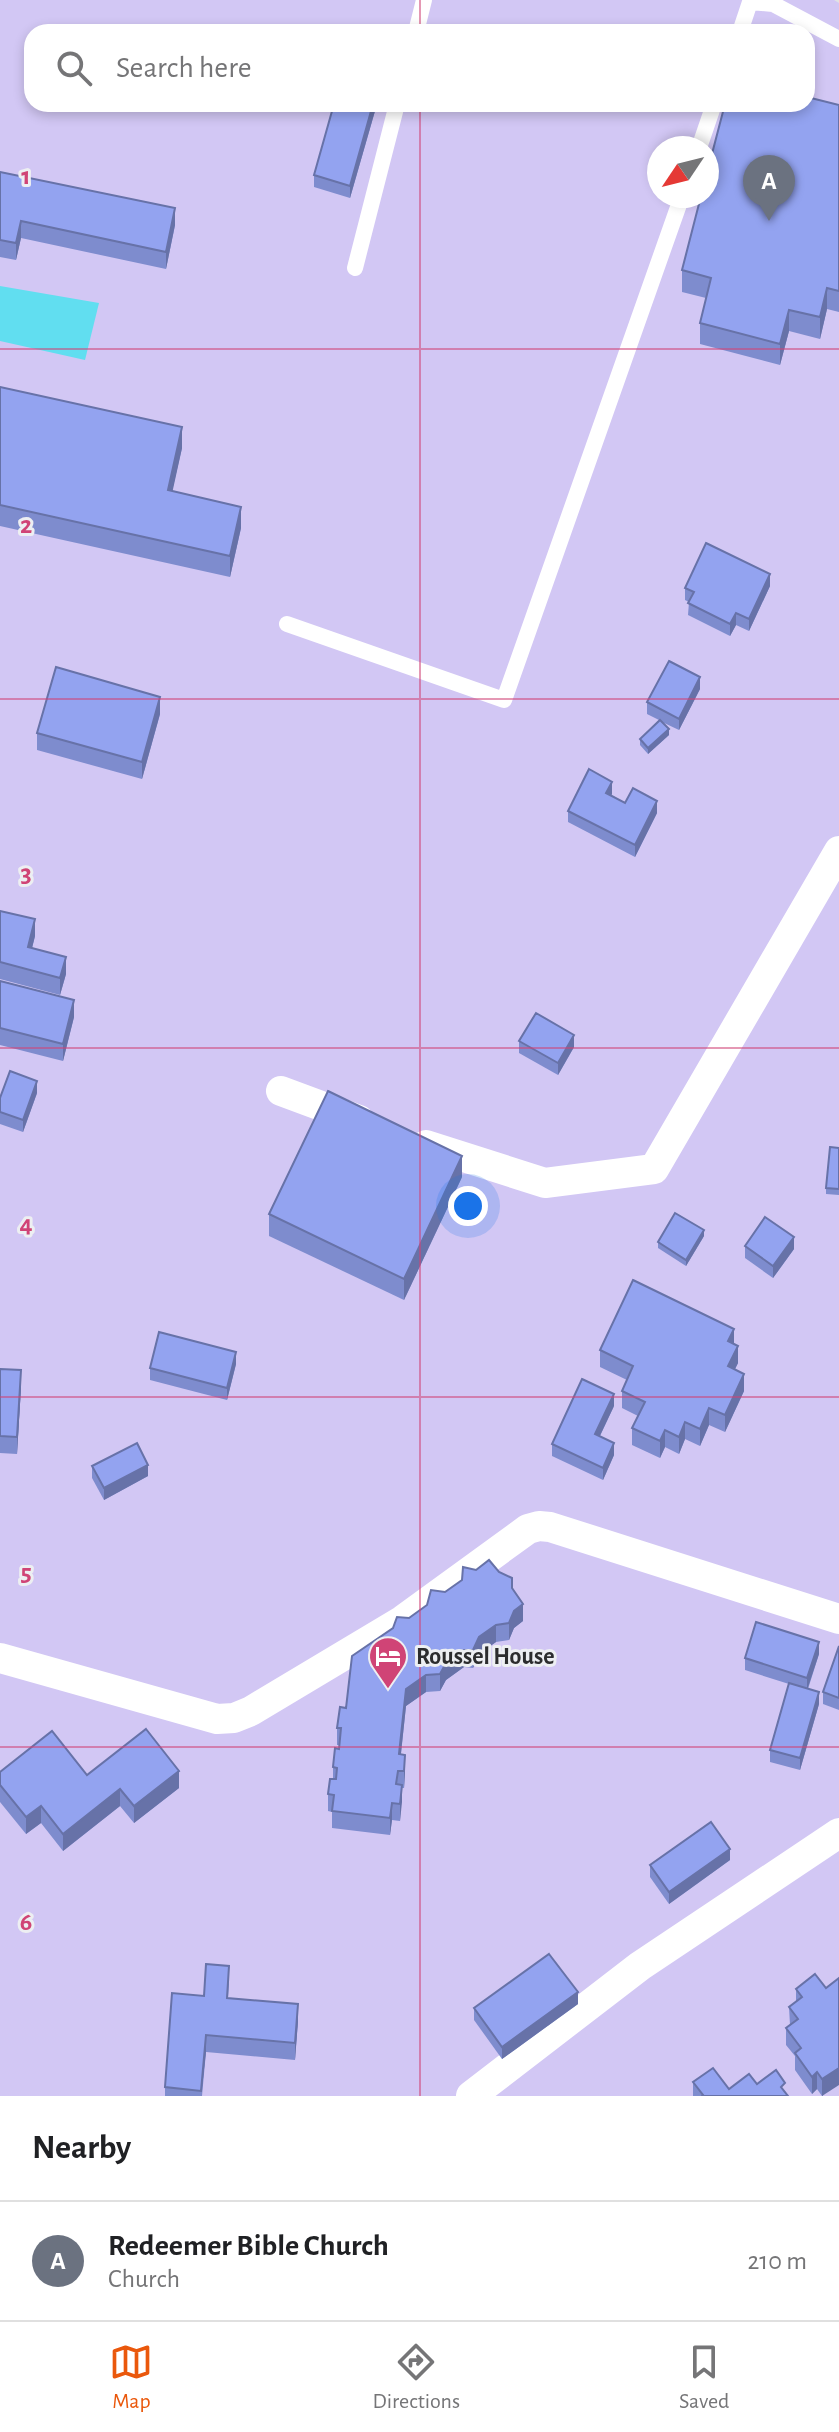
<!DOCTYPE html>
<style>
body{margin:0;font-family:"Alegreya Sans",sans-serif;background:#f2f2f2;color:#202124}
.compass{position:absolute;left:647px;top:136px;width:72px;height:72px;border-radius:50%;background:#fff;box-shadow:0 4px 12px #0003;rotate:235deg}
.you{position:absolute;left:468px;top:1206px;width:28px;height:28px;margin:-20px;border:6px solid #fff;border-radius:50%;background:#1a73e8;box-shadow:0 0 0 12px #1a73e833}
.badge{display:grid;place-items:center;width:52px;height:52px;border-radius:50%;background:#ea580c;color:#fff;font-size:26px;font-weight:700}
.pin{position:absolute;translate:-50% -66px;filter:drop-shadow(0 2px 4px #0008)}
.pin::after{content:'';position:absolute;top:42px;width:28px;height:24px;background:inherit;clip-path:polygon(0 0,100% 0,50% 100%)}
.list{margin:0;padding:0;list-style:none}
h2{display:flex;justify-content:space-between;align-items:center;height:104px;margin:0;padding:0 32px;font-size:34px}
h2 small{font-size:26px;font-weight:400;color:#757577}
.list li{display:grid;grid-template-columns:52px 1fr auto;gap:24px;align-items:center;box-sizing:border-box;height:120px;padding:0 32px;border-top:2px solid #e0e0e0}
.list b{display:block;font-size:30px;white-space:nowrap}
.list p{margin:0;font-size:26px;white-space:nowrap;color:#757577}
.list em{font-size:26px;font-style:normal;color:#757577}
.icon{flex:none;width:44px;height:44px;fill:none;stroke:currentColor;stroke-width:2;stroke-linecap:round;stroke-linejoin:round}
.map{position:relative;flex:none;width:839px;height:2096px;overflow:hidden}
.search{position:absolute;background:#fff;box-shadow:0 4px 12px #0003;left:24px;right:24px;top:24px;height:88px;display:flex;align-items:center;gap:20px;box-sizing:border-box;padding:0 28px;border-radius:24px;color:#757577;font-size:30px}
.sheet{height:224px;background:#fff}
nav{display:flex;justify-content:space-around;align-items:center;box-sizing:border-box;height:112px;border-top:2px solid #e0e0e0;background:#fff;font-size:22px;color:#757577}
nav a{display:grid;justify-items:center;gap:4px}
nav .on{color:#ea580c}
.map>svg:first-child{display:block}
.green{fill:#d2c7f4;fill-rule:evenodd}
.water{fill:#61def0}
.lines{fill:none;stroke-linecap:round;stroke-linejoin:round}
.service{stroke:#fff;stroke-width:16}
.minor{stroke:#fff;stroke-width:30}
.wall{fill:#7e8cce}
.shaded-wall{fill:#6772a8}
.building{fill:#93a3f0;stroke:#6772a8;stroke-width:2}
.grid{fill:none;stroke:#d04476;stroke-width:2;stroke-opacity:0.55}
.labels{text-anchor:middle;stroke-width:6;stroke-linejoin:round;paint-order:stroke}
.poi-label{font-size:24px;font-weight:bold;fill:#2c2d2e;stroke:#edeff2;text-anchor:start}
.grid-label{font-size:26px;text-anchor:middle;font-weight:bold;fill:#d04476;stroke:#edeff2;stroke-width:6;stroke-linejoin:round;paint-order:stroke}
</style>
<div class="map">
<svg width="839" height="2096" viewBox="0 0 839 2096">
<rect width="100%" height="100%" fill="#e0e2e4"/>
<path class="green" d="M0 0H834L839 3V2096H0ZM32 32H807V104H32ZM659 148H707V196H659Z"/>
<polygon class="water" points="0,286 99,303 85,360 0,341"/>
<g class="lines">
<g class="service">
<polyline points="416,32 424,0"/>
<polyline points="740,32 750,2 773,4 839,39"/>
<polyline points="699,148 714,104"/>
<polyline points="355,268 397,104"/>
<polyline points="287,624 504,700 682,196"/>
</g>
<g class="minor">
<polyline points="281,1091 359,1120"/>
<polyline points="426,1145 545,1183 654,1169 839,851"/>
<polyline points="0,1658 217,1719 234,1718 251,1711 403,1620 528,1529 539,1526 550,1527 839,1619"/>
<polyline points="471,2096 640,1966 839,1833"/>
</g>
</g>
<g class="wall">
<polygon points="334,104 377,104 350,198 314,187 314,175"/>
<polygon points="839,105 839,312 827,309 820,339 789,331 780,365 700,344 700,323 706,298 682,292 682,270"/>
<polygon points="0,172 175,225 166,269 21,238 16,260 0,257"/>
<polygon points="0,387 182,448 172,491 241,528 230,577 0,526"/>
<polygon points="770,586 749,631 736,625 730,636 688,615 689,602 685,600 685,588"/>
<polygon points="700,689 679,730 662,722 669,735 648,754 640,745 640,739 659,720 647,714 647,702"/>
<polygon points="160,714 142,779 37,750 37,733"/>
<polygon points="612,794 611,795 625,803 657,813 635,857 568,822 568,811"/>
<polygon points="0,911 35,936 32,948 66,974 60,995 0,979"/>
<polygon points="0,981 74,1017 63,1061 0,1045"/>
<polygon points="519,1041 574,1047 558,1075 519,1053"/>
<polygon points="37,1093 23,1132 0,1124 0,1098"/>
<polygon points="839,1148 839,1195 826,1194 826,1188"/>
<polygon points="462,1177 404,1300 269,1236 269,1214"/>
<polygon points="704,1236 686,1266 658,1248 658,1242"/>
<polygon points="745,1246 794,1249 773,1278 745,1258"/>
<polygon points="734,1344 738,1363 735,1369 744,1391 725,1432 709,1425 700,1446 685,1439 679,1454 665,1447 660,1458 632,1445 632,1428 638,1416 622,1408 622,1391 627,1380 600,1367 600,1350"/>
<polygon points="236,1364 227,1400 150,1380 150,1368"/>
<polygon points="0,1369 21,1387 17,1454 0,1453"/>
<polygon points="614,1406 600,1436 614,1455 603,1480 552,1456 552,1444"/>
<polygon points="92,1466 148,1476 104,1500 92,1478"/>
<polygon points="512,1589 523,1621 514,1628 509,1640 496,1642 479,1654 473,1668 464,1667 446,1680 440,1691 426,1692 406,1706 401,1754 405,1772 404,1788 402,1788 400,1821 392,1820 390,1835 332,1828 332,1812 328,1811 328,1794 333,1779 333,1767 339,1749 340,1745 337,1745 337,1728 346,1708 409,1618 445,1592"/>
<polygon points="839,1646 839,1710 823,1704 823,1692"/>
<polygon points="819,1654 808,1689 819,1704 800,1770 770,1762 770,1750 789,1684 745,1670 745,1658"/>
<polygon points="0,1772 87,1775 179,1788 134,1823 120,1806 63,1851 41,1823 26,1834 0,1802"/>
<polygon points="730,1860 669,1904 650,1877 650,1865"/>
<polygon points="229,1983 228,1998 298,2021 295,2060 206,2052 202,2096 165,2096 165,2087 204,1996"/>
<polygon points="826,1988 823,2096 822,2096 817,2089 812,2094 795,2070 795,2056 786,2045 786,2028 790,2025 789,2007 796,2002 796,1989"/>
<polygon points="578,2004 502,2059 474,2020 474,2008"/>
<polygon points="693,2082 729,2089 757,2084 785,2093 788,2096 693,2096"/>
</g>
<g class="shaded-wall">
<polygon points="373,104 377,104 350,198 350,186"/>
<polygon points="175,208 175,225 166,269 166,252"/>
<polygon points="21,221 21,238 16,260 16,243"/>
<polygon points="827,288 827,309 820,339 820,317"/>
<polygon points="789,310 789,331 780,365 780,344"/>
<polygon points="182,427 182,448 168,512 168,490"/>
<polygon points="241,507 241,528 230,577 230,556"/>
<polygon points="770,574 770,586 749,631 749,619"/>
<polygon points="736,613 736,625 730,636 730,624"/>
<polygon points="700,677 700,689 679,730 679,719"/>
<polygon points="160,697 160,714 142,779 142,762"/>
<polygon points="669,729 669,735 648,754 648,748"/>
<polygon points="612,782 612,794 606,805 606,793"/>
<polygon points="657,801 657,813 635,857 635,845"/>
<polygon points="35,919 35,936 28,964 28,947"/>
<polygon points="66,957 66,974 60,995 60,978"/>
<polygon points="74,1000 74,1017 63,1061 63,1044"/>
<polygon points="574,1035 574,1047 558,1075 558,1063"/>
<polygon points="37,1081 37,1093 23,1132 23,1120"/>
<polygon points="462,1156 462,1177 404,1300 404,1279"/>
<polygon points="704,1230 704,1236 686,1266 686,1260"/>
<polygon points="794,1237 794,1249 773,1278 773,1266"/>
<polygon points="734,1329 734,1346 728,1341"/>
<polygon points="738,1346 738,1363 728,1383 728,1366"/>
<polygon points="236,1352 236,1364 227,1400 227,1388"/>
<polygon points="21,1370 21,1387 17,1454 17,1437"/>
<polygon points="744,1374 744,1391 725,1432 725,1415"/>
<polygon points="614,1394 614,1406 595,1446 595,1434"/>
<polygon points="709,1408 709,1425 700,1446 700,1429"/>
<polygon points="685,1422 685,1439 679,1454 679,1437"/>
<polygon points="665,1430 665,1447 660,1458 660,1441"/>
<polygon points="614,1443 614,1455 603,1480 603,1468"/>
<polygon points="148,1465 148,1476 104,1500 104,1488"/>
<polygon points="523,1604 523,1621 514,1628 509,1640 509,1623 514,1611"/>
<polygon points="496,1625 496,1642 479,1654 473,1668 473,1650 479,1637"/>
<polygon points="819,1642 819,1654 807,1690 807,1678"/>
<polygon points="464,1650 464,1667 446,1680 440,1691 440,1674 446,1663"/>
<polygon points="426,1675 426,1692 406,1706 399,1771 399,1754 406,1689"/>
<polygon points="819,1692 819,1704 800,1770 800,1758"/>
<polygon points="405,1755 405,1772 404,1788 404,1771"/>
<polygon points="179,1771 179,1788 134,1823 134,1806"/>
<polygon points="402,1785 402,1802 400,1821 400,1804"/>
<polygon points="120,1789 120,1806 63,1851 63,1834"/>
<polygon points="392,1803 392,1820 390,1835 390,1818"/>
<polygon points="41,1806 41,1823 26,1834 26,1817"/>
<polygon points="730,1849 730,1860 669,1904 669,1892"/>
<polygon points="578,1992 578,2004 502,2059 502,2047"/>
<polygon points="298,2004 298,2021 295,2060 295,2043"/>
<polygon points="206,2035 206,2052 201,2096"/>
<polygon points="839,2068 839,2085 822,2096 822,2079"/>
<polygon points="817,2072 817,2089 812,2094 812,2077"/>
</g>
<g class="building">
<polygon points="807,97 839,105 839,291 827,288 820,317 789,310 780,344 700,323 711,278 682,270 701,196 707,196 707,173 725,104 807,104"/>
<polygon points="334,104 373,104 350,186 314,175"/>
<polygon points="0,172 175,208 166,252 21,221 16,243 0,240"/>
<polygon points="0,387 182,427 168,490 241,507 230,556 0,505"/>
<polygon points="706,543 770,574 749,619 736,613 730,624 688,603 694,592 685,588"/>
<polygon points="669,661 700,677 679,719 647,702"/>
<polygon points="56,667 160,697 142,762 37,733"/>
<polygon points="660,720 669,729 648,748 640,739"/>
<polygon points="589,769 612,782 606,793 625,803 633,788 657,801 635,845 568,811"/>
<polygon points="0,911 35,919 28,947 66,957 60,978 0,962"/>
<polygon points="0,981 74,1000 63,1044 0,1028"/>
<polygon points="536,1013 574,1035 558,1063 519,1041"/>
<polygon points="10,1071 37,1081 23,1120 0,1112 0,1098"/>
<polygon points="328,1091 462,1156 404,1279 269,1214"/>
<polygon points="830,1147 839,1148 839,1189 826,1188"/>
<polygon points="675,1213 704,1230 686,1260 658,1242"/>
<polygon points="765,1217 794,1237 773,1266 745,1246"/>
<polygon points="633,1280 734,1329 728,1341 738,1346 728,1366 744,1374 725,1415 709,1408 700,1429 685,1422 679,1437 665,1430 660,1441 632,1428 645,1402 622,1391 633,1366 600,1350"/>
<polygon points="159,1332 236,1352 227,1388 150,1368"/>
<polygon points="0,1369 21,1370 17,1437 0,1436"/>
<polygon points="582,1379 614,1394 595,1434 614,1443 603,1468 552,1444"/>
<polygon points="137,1443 148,1465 104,1488 92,1466"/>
<polygon points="489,1560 499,1572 512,1578 512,1588 523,1604 514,1611 509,1623 496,1625 479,1637 473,1650 464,1650 446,1663 440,1674 426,1675 406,1689 399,1754 405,1755 404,1771 398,1771 396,1784 402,1785 400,1804 392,1803 390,1818 332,1811 334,1795 328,1794 330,1779 336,1779 337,1768 333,1767 335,1748 339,1749 341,1728 337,1728 340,1707 346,1708 352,1656 393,1628 397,1617 409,1618 427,1605 431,1590 445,1592 462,1580 463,1567 476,1570"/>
<polygon points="756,1622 819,1642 807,1678 745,1658"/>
<polygon points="839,1646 839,1698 823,1692"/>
<polygon points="789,1683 819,1692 800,1758 770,1750"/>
<polygon points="146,1729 179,1771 134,1806 120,1789 63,1834 41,1806 26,1817 0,1785 0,1772 52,1731 87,1775"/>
<polygon points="711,1822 730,1849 669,1892 650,1865"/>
<polygon points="549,1954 578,1992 502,2047 474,2008"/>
<polygon points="206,1964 229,1966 227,1998 298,2004 295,2043 206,2035 201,2091 165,2087 172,1993 204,1996"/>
<polygon points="815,1974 826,1988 839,1978 839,2068 822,2079 817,2072 812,2077 795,2053 801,2048 786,2028 798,2019 789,2007 802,1997 796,1989"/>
<polygon points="713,2068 729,2089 749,2074 757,2084 776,2070 785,2083 781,2087 788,2096 702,2096 703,2095 693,2082"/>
</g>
<path class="grid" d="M420 0V32M420 104V2096M0 349H839M0 699H839M0 1048H839M0 1397H839M0 1747H839"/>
<defs>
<g id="hotel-pin" transform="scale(2)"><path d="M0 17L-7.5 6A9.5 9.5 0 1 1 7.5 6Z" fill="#d04476" stroke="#edeff2"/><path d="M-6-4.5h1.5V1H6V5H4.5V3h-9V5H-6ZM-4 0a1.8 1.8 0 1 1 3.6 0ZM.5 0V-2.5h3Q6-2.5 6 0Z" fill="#fff"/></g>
</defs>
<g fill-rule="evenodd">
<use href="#hotel-pin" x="388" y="1656"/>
</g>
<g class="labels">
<g class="poi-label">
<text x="416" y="1664">Roussel House</text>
</g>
</g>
<g class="grid-label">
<text x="26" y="184">1</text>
<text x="26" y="533">2</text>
<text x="26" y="882">3</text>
<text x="26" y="1232">4</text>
<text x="26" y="1581">5</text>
<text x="26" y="1930">6</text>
</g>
</svg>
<svg class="compass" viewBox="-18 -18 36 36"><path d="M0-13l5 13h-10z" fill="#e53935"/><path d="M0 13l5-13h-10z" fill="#757577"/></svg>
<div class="you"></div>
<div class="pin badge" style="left:769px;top:221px;background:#6b7280">A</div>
<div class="search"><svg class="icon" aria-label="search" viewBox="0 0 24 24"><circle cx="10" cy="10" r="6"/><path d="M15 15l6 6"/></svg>Search here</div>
</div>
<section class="sheet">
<h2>Nearby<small></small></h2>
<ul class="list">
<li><span class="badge" style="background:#6b7280">A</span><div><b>Redeemer Bible Church</b><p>Church</p></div><em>210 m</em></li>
</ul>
</section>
<nav>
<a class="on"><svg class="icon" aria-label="map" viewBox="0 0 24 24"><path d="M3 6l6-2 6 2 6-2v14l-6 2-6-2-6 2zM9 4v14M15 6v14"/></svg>Map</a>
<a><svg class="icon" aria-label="directions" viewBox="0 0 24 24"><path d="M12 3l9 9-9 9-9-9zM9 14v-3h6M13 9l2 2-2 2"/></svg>Directions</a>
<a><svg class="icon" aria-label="saved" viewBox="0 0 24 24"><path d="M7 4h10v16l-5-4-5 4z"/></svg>Saved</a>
</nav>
